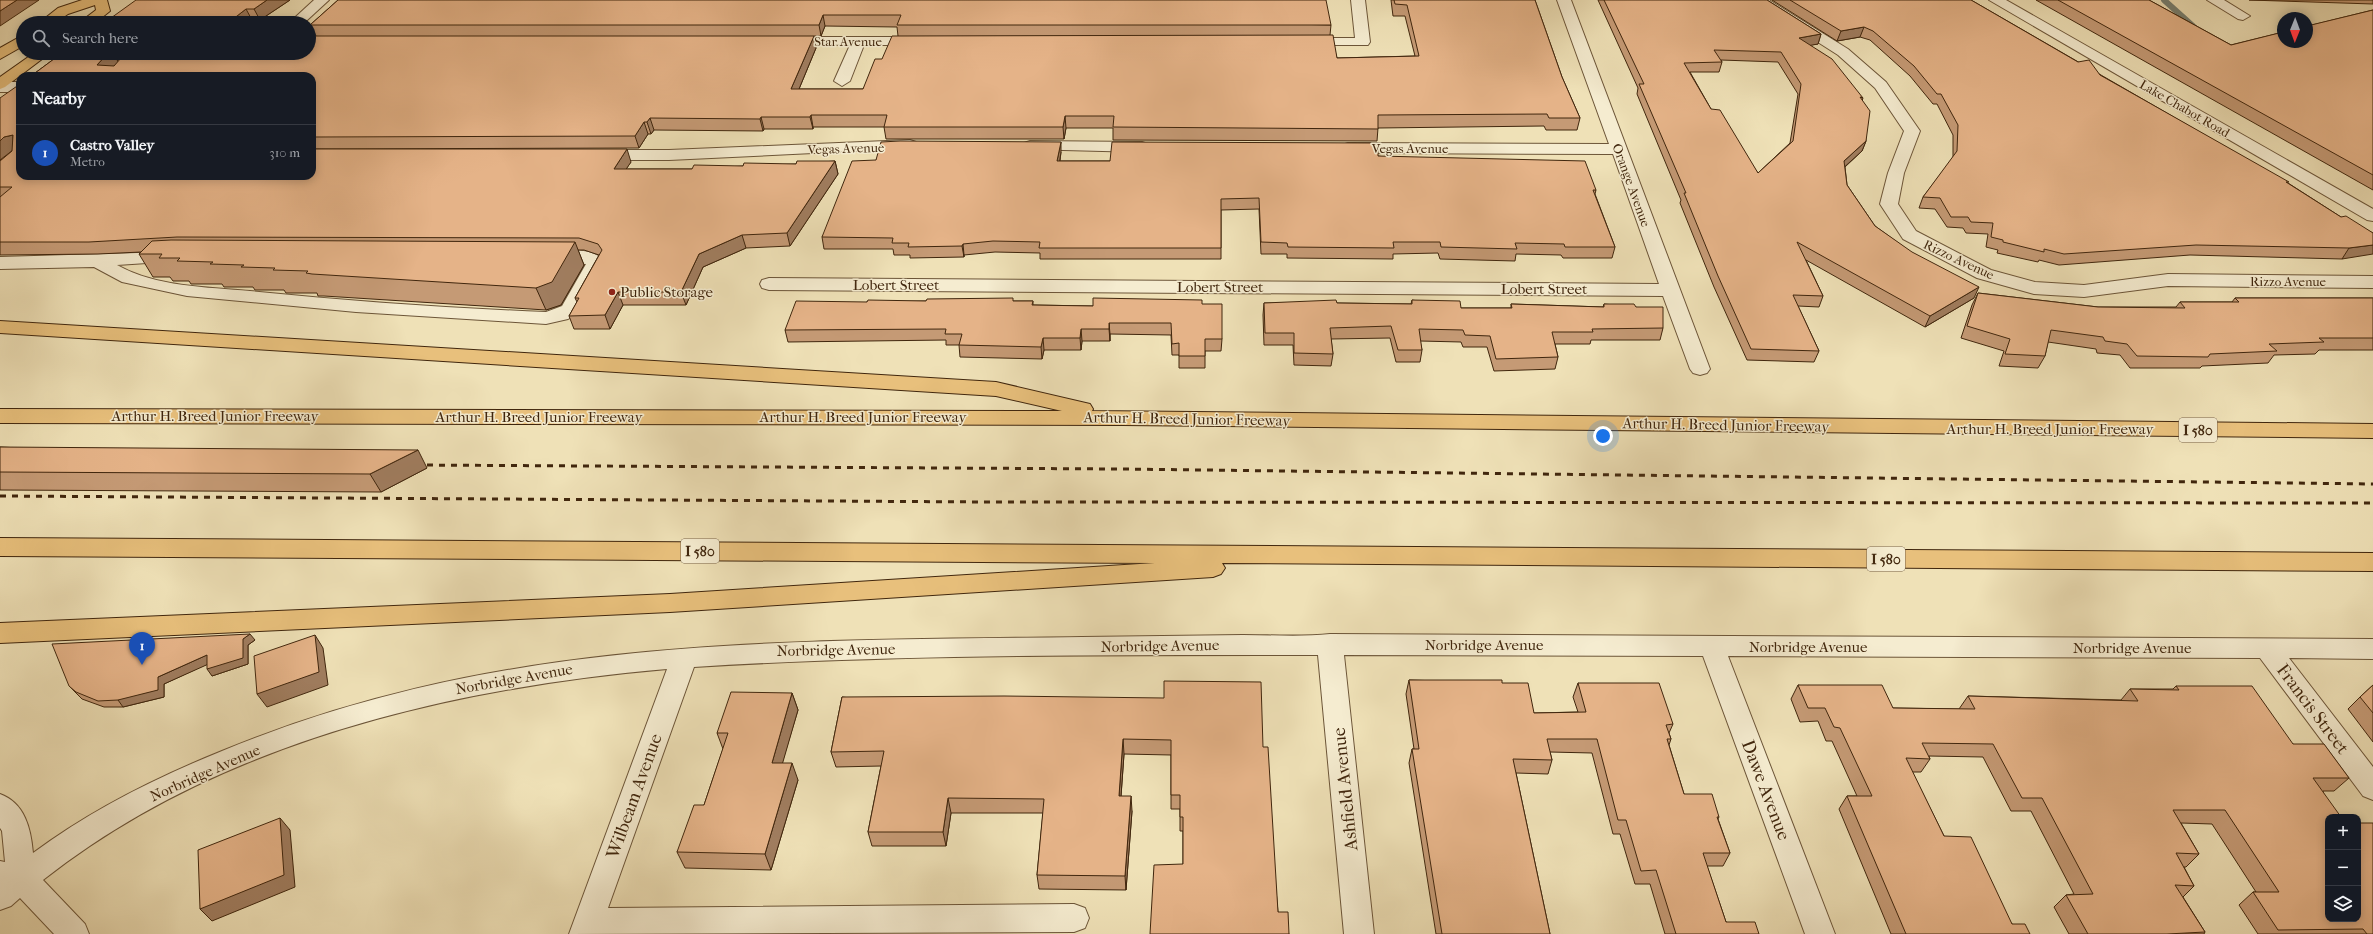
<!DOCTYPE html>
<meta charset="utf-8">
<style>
body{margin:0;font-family:"IM FELL French Canon",serif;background:#242831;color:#f1f3f6}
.controls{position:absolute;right:12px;bottom:12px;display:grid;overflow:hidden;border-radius:8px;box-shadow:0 2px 10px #0003}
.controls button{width:36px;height:36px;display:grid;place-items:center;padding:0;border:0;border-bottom:1px solid #363941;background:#171b24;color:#f1f3f6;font:20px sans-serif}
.compass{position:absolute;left:2277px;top:12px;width:36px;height:36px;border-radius:50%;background:#171b24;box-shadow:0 2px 10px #0003;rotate:181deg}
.you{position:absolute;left:1603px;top:436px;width:14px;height:14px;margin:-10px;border:3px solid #fff;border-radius:50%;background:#1a73e8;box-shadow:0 0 0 6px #1a73e833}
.badge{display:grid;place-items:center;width:26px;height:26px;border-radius:50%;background:#c59692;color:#fff;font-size:13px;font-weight:700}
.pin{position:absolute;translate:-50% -33px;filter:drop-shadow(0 1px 2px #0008)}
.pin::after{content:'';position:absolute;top:21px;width:14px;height:12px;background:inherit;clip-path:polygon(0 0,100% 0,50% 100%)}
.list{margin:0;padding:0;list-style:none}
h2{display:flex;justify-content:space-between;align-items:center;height:52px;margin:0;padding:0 16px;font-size:17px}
h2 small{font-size:13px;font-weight:400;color:#9ea1a6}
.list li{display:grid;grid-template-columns:26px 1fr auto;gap:12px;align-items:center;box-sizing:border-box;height:56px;padding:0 16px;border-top:1px solid #363941}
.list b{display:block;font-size:15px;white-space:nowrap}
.list p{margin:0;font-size:13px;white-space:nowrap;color:#9ea1a6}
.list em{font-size:13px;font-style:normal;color:#9ea1a6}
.icon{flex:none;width:22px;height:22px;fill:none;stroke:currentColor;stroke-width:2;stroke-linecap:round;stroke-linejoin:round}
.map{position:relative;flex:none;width:2373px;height:934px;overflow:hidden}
.search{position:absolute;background:#171b24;box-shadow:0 2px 10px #0003;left:16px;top:16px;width:300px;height:44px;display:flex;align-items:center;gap:10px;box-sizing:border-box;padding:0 14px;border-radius:22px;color:#9ea1a6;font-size:15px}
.panel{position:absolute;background:#171b24;box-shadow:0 2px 10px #0003;left:16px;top:72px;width:300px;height:108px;border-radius:12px}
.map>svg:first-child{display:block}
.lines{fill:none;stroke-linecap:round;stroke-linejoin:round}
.stream{stroke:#778072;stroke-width:6}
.minor-casing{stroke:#6c5538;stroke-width:2}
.major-casing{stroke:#40260d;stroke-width:2}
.highway-casing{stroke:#40260d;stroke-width:2}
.minor{fill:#f5ecd0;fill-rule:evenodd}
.major{fill:#e8c07c;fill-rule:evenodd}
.highway{fill:#e8c07c;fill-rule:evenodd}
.rail{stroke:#40260d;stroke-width:3;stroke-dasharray:6 6;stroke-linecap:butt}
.wall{fill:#c59a75;stroke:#40260d;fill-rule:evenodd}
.shaded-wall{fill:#a07d5f;stroke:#40260d}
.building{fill:#e5b388;stroke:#40260d;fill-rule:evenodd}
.poi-dot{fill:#8f2418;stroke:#f5ecd0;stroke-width:1.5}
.labels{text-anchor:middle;stroke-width:3;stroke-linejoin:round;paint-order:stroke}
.far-street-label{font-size:13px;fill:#40260d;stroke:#f5ecd0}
.shield{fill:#f5ecd0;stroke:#766148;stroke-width:1}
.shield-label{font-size:14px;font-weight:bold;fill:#40260d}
.street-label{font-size:15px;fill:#40260d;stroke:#f5ecd0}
.poi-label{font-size:15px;fill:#40260d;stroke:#f5ecd0;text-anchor:start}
.near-street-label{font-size:18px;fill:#40260d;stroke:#f5ecd0}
</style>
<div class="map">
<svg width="2373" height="934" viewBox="0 0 2373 934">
<rect width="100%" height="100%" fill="#efe1b7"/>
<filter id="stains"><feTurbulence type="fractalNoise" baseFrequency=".005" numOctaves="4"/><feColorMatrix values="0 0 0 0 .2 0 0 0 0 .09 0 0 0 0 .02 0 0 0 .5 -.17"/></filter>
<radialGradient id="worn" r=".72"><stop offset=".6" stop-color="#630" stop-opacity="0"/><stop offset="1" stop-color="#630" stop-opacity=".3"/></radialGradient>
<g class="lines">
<polyline class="stream" points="2164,0 2194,27"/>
<g class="minor-casing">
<g id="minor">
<polygon points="314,0 329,0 304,23 289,23"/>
<polygon points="1351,0 1365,0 1370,42 1368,45 1299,45 1297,42 1304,38 1355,38"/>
<polygon points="1557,0 1571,0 1710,369 1707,373 1700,375 1693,373 1690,369 1663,296 769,290 762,288 760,284 762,280 769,278 1659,284 1613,154 1348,153 1342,151 1340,148 1342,145 1348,143 1609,144"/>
<polygon points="1752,0 1769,0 1848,49 1886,82 1920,131 1904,173 1898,204 1916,231 1991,270 2035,282 2084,285 2168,274 2373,276 2373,288 2168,286 2084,297 2034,294 1977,278 1903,239 1880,204 1888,173 1904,131 1875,88 1838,55"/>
<polygon points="1989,0 2006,0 2373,209 2373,221 2367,220"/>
<polygon points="2207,0 2224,0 2250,16 2243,20 2238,19"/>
<polygon points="786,37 920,37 927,41 920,45 864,45 850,81 842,86 834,81 850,45 781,44 779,41 781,38"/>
<rect x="0" y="82" width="20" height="10"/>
<polygon points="910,140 916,142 918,145 916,148 669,160 599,160 593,158 591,155 593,152 599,150 669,150"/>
<polygon points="1030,141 1142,142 1148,144 1150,147 1148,150 1142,152 1024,149 1022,146 1024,143"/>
<rect x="0" y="149" width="20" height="10"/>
<path d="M171 252 177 253 180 257 177 261 117 265C156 287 207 287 250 291 349 301 447 308 546 312L562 306 586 264 545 261 542 257 545 253C560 249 595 247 605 262L577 314 568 319 546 324 356 312 187 296 122 282 94 267 0 269V257Z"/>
<path d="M1330 634 2373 639V659L2289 658 2373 767V800L2363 796 2260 658 1728 656 1835 934H1805L1703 656 1344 655 1374 934H1344L1318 655C1110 655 901 654 694 667L608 908 1074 904 1085 908 1089 918 1085 928 1074 932 569 934 667 669C449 688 218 742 43 880L85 924 89 934H54L20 898 11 906 0 910V861L5 862 2 831 0 828V794C25 803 31 829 33 853 91 810 155 778 222 751 501 635 785 641 1082 637 1135 636 1189 636 1243 635 1271 635 1302 637 1330 634Z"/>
</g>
</g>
<g class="major-casing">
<g id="major">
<polygon points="82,0 107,0 110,11 95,23 79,23 96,10 95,5 68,14 55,23 39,23 58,8"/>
<polygon points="23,35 23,46 0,59 0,48"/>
<polygon points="34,53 50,53 5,87 0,89 0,77"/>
</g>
</g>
<g class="highway-casing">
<g id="highway">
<polygon points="0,321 996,382 1090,404 1093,409 1092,411 2373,424 2373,438 1123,425 0,423 0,409 1062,411 996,396 0,333"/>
<polygon points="0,538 2373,553 2373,571 1222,563 1225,568 1221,574 1213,577 670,612 0,643 0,623 670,594 1155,563 0,556"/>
</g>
</g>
<use href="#minor" class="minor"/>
<use href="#major" class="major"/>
<use href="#highway" class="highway"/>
<g class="rail">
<polyline points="415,465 1119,469 2373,484"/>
<polyline points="0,496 991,502 2373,503"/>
</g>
</g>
<g class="wall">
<polygon points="136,0 290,0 260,20 252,20"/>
<path d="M338 0 1331 25 1330 35 1337 58 1415 56 1405 16H1393L1391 0H1535L1562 77 1580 118 1577 130H1546L1544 126 1378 128 1377 141 1113 140V128H1066L1064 139H886L884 127H813V129H764L763 131 654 130 651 134H648L639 148 312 149V76H31L62 53H212L210 55 267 56 309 53 316 36 310 25ZM825 26 897 27 898 36 863 89H799L816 48 814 36H821Z"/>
<path d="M1598 0H1767L1821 34 1818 44 1810 45 1863 98 1862 101 1866 141 1862 151 1845 167 1847 185 1875 226 1974 298 1925 327 1806 260 1823 296 1819 307 1798 306 1819 351 1814 362 1747 360 1714 287 1680 203 1681 200 1637 94 1638 88ZM1721 60 1778 62 1798 94 1790 143 1758 173 1711 109 1690 72H1719L1722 62Z"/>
<polygon points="1772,0 1971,0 2288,183 2341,217 2373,233 2342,259 2190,255 2059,265 2039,260 2038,262 1997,253 1998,250 1986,247 1988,234 1966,233 1963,228 1947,227 1935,209 1919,208 1923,197 1953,158 1953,135 1937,104 1933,104 1910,76 1870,40 1860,37 1837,41"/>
<polygon points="2036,0 2149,0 2231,45 2373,10 2373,190"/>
<polygon points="2249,0 2373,0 2373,4"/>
<polygon points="0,98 20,176 631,162 626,169 692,169 743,166 796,164 835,161 838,174 790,246 746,248 703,267 686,305 623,305 610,329 574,329 569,316 577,302 575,298 599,255 584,250 578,250 584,265 561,305 546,310 324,296 318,296 317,293 286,293 284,290 255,290 253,287 224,287 222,284 191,284 189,281 173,281 170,277 153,277 139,254 141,252 98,254 0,255 0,161 12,151"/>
<polygon points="1061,152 1060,161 1110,161 1378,156 1596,190 1595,194 1615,247 1612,258 1563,258 1561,255 1516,254 1515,261 1440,259 1438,253 1393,254 1393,259 1287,258 1287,254 1261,254 1259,209 1221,210 1221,259 1040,259 1040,253 995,252 964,255 964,257 910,258 910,255 894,255 893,249 824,249 822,237 876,160"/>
<polygon points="1978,293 2098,307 2176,307 2180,302 2232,302 2235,298 2373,298 2373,350 2319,350 2315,354 2274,355 2268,363 2202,366 2200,368 2130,368 2120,355 2097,353 2096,349 2048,342 2045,356 2038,368 1999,366 2004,351 1961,338 1972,305"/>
<polygon points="1412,300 1461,308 1511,308 1511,304 1603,307 1604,304 1636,307 1663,328 1660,340 1591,340 1590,344 1555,344 1558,357 1555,369 1494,371 1487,347 1463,347 1461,342 1420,341 1422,350 1420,362 1396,362 1390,338 1331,339 1333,354 1331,366 1294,365 1293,345 1264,345 1263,315 1264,303 1337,303 1411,304"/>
<polygon points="926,301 1033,301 1033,305 1093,306 1202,304 1222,339 1221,351 1205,351 1205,368 1179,368 1179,355 1172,355 1171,335 1110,334 1110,341 1082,341 1081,350 1044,350 1042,359 960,357 959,345 946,345 946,340 788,342 785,330 867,302"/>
<polygon points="0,447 427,468 381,492 0,490"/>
<polygon points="255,640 248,645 248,664 212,676 207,664 164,684 164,697 123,707 104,707 82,699 69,686"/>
<polygon points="1409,680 1502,683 1534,713 1578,712 1573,697 1578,683 1673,724 1669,733 1671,739 1669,745 1684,794 1719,817 1718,819 1730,853 1723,866 1707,866 1726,922 1759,934 1665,934 1650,884 1635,884 1620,834 1613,834 1592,753 1550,752 1552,760 1548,774 1516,773 1550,934 1436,934 1409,763 1412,749 1414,749 1406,694"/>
<polygon points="1798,685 1893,708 1959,709 1968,696 2121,700 2130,689 2173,689 2176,686 2293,744 2349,778 2334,791 2323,791 2358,919 2373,934 2258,934 2239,905 2253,892 2256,892 2212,824 2181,823 2199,854 2186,867 2184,867 2194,886 2183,897 2205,932 2204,934 2069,934 2054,907 2066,895 2074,894 2031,811 2011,811 1983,757 1929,756 1930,759 1921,772 1912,772 1944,836 2012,924 2030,934 1891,934 1839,809 1847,796 1857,796 1832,741 1826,741 1818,721 1800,722 1791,699"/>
<polygon points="2373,685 2373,742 2348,709 2360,697"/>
<polygon points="792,693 798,710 782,763 798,780 771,870 685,868 677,852 704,805 723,749 717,733"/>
<polygon points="842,697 1263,747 1278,912 1289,934 1183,864 1183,831 1180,831 1180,809 1171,809 1171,755 1124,754 1121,796 1132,811 1126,890 1039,889 1037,875 1043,813 951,813 946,846 872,846 868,832 881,766 836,767 831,752"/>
</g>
<g class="shaded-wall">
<polygon points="17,0 39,0 0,26 0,11"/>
<polygon points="267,0 290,0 260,20 254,9"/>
<polygon points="246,9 252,20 248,23 228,23"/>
<polygon points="823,15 825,26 821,36 819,25"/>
<polygon points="1864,27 1860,37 1837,41 1841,31"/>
<polygon points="1821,34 1818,44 1796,48 1799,38"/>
<polygon points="814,36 816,48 794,101 791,89"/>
<polygon points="113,53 120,65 105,76 97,65 107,54"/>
<polygon points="194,53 212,53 204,60 206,64 196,55"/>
<polygon points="811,115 813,127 813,129 810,117"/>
<polygon points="1065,116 1066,128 1064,139 1063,127"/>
<polygon points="761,117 764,129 763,131 760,119"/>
<polygon points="650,118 654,130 651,134 647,122"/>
<polygon points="644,122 648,134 639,148 635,136"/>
<polygon points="13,135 13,150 0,160 0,141 4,137"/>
<polygon points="1866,141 1862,151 1840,171 1844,161"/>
<polygon points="1061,142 1061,152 1058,172 1057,161"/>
<polygon points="627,149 631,162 618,181 614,169"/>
<polygon points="835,161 838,174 790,246 787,233"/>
<polygon points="742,235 746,248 703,267 686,305 681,292 699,254"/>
<polygon points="575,242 584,265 561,305 546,310 536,288"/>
<polygon points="963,244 964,255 964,257 962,246"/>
<polygon points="2373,245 2373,254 2342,259 2349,248"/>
<polygon points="1979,287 1974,298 1925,327 1930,316"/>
<polygon points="618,292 623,305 610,329 605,315"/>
<polygon points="1109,323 1110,334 1110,341 1109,329"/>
<polygon points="1081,329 1082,341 1081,350 1080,338"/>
<polygon points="1043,338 1044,350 1042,359 1041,347"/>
<polygon points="418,450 427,468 381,492 370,474"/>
<polygon points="250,634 255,640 248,645 248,664 212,676 207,669 243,639"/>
<polygon points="315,635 323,648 328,685 267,707 257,694"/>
<polygon points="207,655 213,662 164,684 164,697 123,707 118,700 158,677"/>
<polygon points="792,693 798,710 778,779 772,763"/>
<polygon points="1123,739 1124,754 1120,810 1119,796"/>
<polygon points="792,763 798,780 771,870 765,854"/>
<polygon points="1131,796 1132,811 1126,890 1125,876"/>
<polygon points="948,798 951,813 946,846 943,832"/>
<polygon points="280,818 290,830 295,887 212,921 200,909"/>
</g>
<g class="building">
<polygon points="0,0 17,0 0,11"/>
<polygon points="136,0 267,0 254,9 246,9 228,23 104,23"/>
<polygon points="338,0 1326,0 1331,25 897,25 901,15 823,15 819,25 310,25"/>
<polygon points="1394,0 1535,0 1562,77 1580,118 1549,118 1547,114 1378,115 1378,129 1113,127 1114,116 1065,116 1063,127 884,127 887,115 811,115 810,117 761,117 760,119 650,118 647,122 644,122 635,136 312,137 312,76 31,76 62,53 112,53 107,54 97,65 114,66 121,58 113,53 199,53 195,56 230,54 267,56 270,53 309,53 309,36 814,36 791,89 863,89 875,59 882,59 892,36 1333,35 1337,58 1419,56 1407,5 1395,4"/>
<path d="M1604 0H1767L1821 34 1799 38 1832 59 1863 98 1860 97 1870 111 1866 141 1844 161 1847 185 1875 226 1912 252 1979 287 1930 316 1797 242 1823 296 1793 295 1819 351 1751 349 1718 276 1684 193H1686L1639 84H1644ZM1714 50 1781 52 1801 84 1793 141 1758 173 1720 110 1711 109 1684 63 1722 62Z"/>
<polygon points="1790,0 1971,0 2078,62 2089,60 2100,75 2289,182 2286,182 2341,217 2346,216 2373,233 2373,245 2349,248 2196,245 2064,254 2044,249 2044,252 2003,242 2003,240 1991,237 1993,223 1971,222 1968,217 1951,217 1940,198 1923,197 1957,151 1958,125 1941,94 1937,94 1914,66 1873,31 1864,27 1841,31"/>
<polygon points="2058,0 2149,0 2231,45 2283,32 2283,42 2307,42 2307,26 2373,10 2373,175"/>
<polygon points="20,84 20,176 312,176 312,149 627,149 614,169 692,169 694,165 743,166 744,163 796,164 797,161 835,161 787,233 742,235 699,254 681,292 618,292 605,315 569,316 579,298 575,298 602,250 598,244 579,238 177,237 89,242 0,242 0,197 12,187 0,187 0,161 12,151 13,135 4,137 0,141 0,98"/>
<polygon points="900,141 1061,142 1057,161 1110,161 1112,142 1378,143 1378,156 1585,161 1596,190 1593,190 1615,247 1565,247 1564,244 1515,243 1517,249 1441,247 1440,242 1393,242 1394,248 1288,247 1287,243 1261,242 1259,198 1221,199 1221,248 1039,248 1040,242 993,241 963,244 962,246 908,247 909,243 892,243 893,238 822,237 852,161 876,160 881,142"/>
<polygon points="171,240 575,242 552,282 536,288 312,274 306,273 308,271 273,270 275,268 241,267 244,265 210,264 213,262 177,261 180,258 159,258 162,254 139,254 152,241"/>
<polygon points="1978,293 2098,307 2185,308 2180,302 2239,302 2235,298 2373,298 2373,338 2319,338 2324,342 2269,344 2277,351 2210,354 2208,357 2137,356 2127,344 2105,341 2103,337 2051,330 2045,356 2005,354 2010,339 1967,326"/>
<polygon points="1013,298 1013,301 1033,301 1032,305 1093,306 1093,298 1202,300 1202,304 1222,304 1222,339 1205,339 1205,356 1179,356 1179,343 1172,344 1171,323 1109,323 1109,329 1081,329 1080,338 1043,338 1041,347 959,345 962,334 945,334 946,329 785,330 796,301 867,302 868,300 926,301 927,299"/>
<polygon points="1336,300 1337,303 1412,304 1412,300 1460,301 1461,308 1512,308 1511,304 1604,307 1604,304 1634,304 1636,307 1663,307 1663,328 1592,329 1593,332 1552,332 1558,357 1496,359 1490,336 1465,335 1463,330 1419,329 1422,350 1398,350 1391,326 1330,328 1333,354 1294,353 1294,333 1265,333 1264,303"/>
<polygon points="0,447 418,450 370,474 0,472"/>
<polygon points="250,634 243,639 243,658 207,669 207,655 158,677 158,690 118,700 98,701 76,692 69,686 52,644"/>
<polygon points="315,635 319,672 257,694 254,656"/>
<polygon points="1409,680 1502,680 1502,683 1528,683 1534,713 1586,712 1578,683 1659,683 1673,724 1666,725 1671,739 1667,739 1684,794 1712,794 1719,817 1717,817 1730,853 1703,853 1726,922 1755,922 1759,934 1676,934 1656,870 1641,871 1626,820 1618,820 1597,739 1547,739 1552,760 1513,759 1550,934 1442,934 1412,749 1419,749"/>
<polygon points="1164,681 1261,682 1263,747 1268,747 1278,912 1288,912 1289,934 1150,934 1154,865 1183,864 1183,817 1180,817 1180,795 1171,795 1171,740 1123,739 1119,796 1131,796 1125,876 1037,875 1044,799 948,798 943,832 868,832 884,751 831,752 842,697 1004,696 1164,698"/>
<polygon points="1798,685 1882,685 1893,708 1975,709 1968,696 2138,701 2130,689 2179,690 2176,686 2252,686 2293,744 2324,744 2349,778 2313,778 2341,817 2328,817 2328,919 2358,919 2358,823 2373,823 2373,934 2367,934 2363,929 2278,930 2253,892 2279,892 2225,810 2173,810 2199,854 2176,853 2194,886 2175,885 2205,932 2167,934 2088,934 2066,895 2093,894 2042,798 2022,798 1993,744 1922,743 1930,759 1906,758 1944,836 1971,837 2012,924 2025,924 2030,934 1906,934 1847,796 1872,796 1840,728 1834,727 1825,708 1808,708"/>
<polygon points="2373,685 2373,713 2360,697"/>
<polygon points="731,692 792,693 772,763 792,763 765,854 677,852 694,805 704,805 728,733 717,733"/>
<polygon points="280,818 284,875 200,909 198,850"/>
</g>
<circle class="poi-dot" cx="612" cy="292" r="4"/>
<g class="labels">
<g class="far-street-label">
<text x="848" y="46">Star Avenue</text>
<text transform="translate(2185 108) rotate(30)" y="5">Lake Chabot Road</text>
<text transform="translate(846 148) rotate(-2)" y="5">Vegas Avenue</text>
<text x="1410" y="153">Vegas Avenue</text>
<text transform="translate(1632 185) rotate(70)" y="5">Orange Avenue</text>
<text transform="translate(1959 259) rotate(25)" y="5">Rizzo Avenue</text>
<text x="2288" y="286">Rizzo Avenue</text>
</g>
<g class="shield">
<rect x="2179" y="418" width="38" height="24" rx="3"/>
<rect x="681" y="539" width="38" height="24" rx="3"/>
<rect x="1867" y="547" width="38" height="24" rx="3"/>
</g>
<g class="shield-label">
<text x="2198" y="435">I 580</text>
<text x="700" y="556">I 580</text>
<text x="1886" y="564">I 580</text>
</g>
<g class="street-label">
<text x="896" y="290">Lobert Street</text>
<text x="1220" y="292">Lobert Street</text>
<text x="1544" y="294">Lobert Street</text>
<text x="215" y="421">Arthur H. Breed Junior Freeway</text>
<text x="539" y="422">Arthur H. Breed Junior Freeway</text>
<text x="863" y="422">Arthur H. Breed Junior Freeway</text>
<text transform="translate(1187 419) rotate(1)" y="5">Arthur H. Breed Junior Freeway</text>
<text transform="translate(1726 425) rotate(1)" y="5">Arthur H. Breed Junior Freeway</text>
<text x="2050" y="434">Arthur H. Breed Junior Freeway</text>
<text x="1484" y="650">Norbridge Avenue</text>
<text transform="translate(1160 646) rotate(-1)" y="5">Norbridge Avenue</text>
<text x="1808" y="652">Norbridge Avenue</text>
<text x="2132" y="653">Norbridge Avenue</text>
<text transform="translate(836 650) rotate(-1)" y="5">Norbridge Avenue</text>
<text transform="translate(514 679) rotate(-10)" y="5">Norbridge Avenue</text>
<text transform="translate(205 773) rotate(-24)" y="5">Norbridge Avenue</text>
</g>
<g class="poi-label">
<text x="620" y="297">Public Storage</text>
</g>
<g class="near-street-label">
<text transform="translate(2313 709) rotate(53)" y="6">Francis Street</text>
<text transform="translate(1345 789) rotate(-96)" y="6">Ashfield Avenue</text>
<text transform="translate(1766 790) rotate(69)" y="6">Dawe Avenue</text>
<text transform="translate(634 796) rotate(-70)" y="6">Wilbeam Avenue</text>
</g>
</g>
<rect width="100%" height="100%" filter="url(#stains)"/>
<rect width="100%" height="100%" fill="url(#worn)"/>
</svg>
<div class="controls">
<button>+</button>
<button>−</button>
<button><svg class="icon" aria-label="layers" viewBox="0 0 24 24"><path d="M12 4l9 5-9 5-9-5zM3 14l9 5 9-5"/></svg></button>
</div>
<svg class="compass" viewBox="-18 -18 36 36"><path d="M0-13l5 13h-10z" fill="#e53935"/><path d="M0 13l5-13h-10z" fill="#9ea1a6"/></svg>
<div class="you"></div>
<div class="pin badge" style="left:142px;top:665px;background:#1a4fb4">1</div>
<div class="search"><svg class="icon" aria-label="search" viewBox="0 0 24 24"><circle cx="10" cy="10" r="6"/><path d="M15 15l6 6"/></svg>Search here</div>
<section class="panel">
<h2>Nearby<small></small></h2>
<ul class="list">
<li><span class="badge" style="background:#1a4fb4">1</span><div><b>Castro Valley</b><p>Metro</p></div><em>310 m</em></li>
</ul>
</section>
</div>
